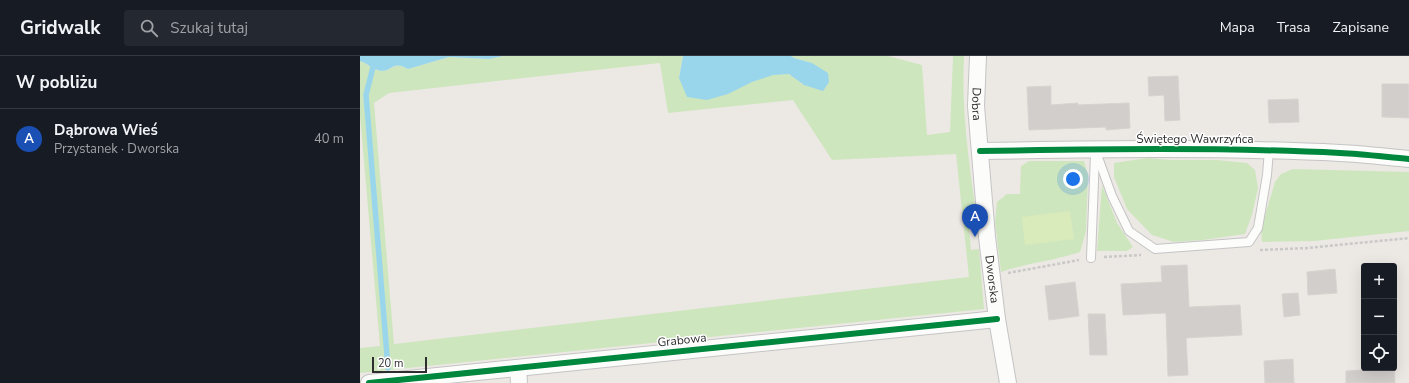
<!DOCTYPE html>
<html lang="pl">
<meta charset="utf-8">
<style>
body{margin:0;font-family:"Nunito Sans",sans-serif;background:#242831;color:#f1f3f6}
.controls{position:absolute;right:12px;bottom:12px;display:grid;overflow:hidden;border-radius:4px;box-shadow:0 4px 16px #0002}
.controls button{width:36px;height:36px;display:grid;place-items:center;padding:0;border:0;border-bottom:1px solid #363941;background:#171b24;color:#f1f3f6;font:20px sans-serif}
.scale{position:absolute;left:12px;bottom:10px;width:55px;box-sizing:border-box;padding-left:4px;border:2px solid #2e2e2e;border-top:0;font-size:11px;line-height:14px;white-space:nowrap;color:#2e2e2e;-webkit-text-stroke:3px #fff;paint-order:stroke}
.you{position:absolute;left:713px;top:123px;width:14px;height:14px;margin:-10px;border:3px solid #fff;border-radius:50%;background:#1a73e8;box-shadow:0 0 0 6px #1a73e833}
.badge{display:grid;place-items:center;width:26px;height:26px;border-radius:50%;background:#0b8043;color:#fff;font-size:13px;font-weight:700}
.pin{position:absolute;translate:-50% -33px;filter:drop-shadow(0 1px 2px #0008)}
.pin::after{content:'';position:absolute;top:21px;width:14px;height:12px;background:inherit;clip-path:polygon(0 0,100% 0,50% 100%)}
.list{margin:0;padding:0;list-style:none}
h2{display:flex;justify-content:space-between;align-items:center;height:52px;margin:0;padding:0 16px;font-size:17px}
h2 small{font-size:13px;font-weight:400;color:#9ea1a6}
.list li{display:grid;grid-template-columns:26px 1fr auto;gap:12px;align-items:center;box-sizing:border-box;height:60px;padding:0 16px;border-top:1px solid #363941}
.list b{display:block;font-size:15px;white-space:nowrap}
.list p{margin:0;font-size:13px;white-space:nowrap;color:#9ea1a6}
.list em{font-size:13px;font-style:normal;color:#9ea1a6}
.icon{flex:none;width:22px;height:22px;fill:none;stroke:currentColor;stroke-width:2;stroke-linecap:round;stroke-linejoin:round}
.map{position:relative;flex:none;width:1049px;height:327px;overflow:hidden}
header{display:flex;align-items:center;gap:24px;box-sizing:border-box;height:56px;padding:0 20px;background:#171b24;border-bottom:1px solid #363941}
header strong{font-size:19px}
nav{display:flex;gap:22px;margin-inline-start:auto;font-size:14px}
.search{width:280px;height:36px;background:#242831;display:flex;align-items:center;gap:10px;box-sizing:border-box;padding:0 14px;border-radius:4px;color:#9ea1a6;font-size:15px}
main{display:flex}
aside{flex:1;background:#171b24}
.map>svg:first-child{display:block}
.green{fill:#cee6be;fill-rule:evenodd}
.pitch{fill:#d9eabb}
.water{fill:#99d6ec}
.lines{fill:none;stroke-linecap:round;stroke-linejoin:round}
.stream{stroke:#99d6ec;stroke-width:5.5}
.building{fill:#d1cecb;stroke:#d7d4d0}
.service-casing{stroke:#c5c4c5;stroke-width:10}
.minor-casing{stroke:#c5c4c5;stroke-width:18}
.path{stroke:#c9c9c8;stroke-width:2.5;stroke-dasharray:3 2;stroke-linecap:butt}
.service{stroke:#fcfcfb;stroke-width:8}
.minor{stroke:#fcfcfb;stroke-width:16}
.cycleway-casing{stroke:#fff;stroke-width:8}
.cycleway{stroke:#00873e;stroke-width:6}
.labels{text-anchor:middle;stroke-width:3;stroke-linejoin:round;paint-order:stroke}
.street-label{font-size:12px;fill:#2e2e2e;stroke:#fff}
</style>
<header>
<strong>Gridwalk</strong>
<div class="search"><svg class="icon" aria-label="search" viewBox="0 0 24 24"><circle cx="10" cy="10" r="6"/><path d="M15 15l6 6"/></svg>Szukaj tutaj</div>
<nav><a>Mapa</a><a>Trasa</a><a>Zapisane</a></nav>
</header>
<main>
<aside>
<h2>W pobliżu<small></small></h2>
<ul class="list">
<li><span class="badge" style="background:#1a4fb4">A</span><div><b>Dąbrowa Wieś</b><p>Przystanek · Dworska</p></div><em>40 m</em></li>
</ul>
</aside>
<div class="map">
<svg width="1049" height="327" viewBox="0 0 1049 327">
<rect width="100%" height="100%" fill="#ece8e4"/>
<g class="green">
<path d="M143 0H323L319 22 368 38C383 30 410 15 428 18 433 19 439 26 444 29L452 7 434 2 431 0H528L562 9 567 79 590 76 593 0H604C601 57 610 114 618 170L609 171 611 194 619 193 624 253 0 317V292L20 290 0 59V5C7 7 14 14 21 15 34 15 33 4 48 13L89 1 129 3ZM300 7 308 57 433 44 472 104 596 98 609 221 34 288 14 47 29 37Z"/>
<polygon points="787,102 810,104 857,104 887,107 895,114 898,132 892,159 885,178 843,184 814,186 792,179 767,153 754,121 754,107"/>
<path d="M669 105H724L728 119 726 175 720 196C694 205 666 207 641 216L635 166 637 146 647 138H660L661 110Z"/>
<polygon points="933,113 1049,116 1049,175 954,185 902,186 901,173 915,126 921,118"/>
<polygon points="742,129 757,167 773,191 767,195 737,195"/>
</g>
<polygon class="pitch" points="710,155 714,183 665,189 662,161"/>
<g class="water">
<path d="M0 0H143L129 3 89 1 48 13C33 4 33 15 21 15 14 14 7 7 0 5Z"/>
<polygon points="323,0 431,0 434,2 452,7 468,17 469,26 463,35 444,29 429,18 413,19 392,26 368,38 347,44 327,41 319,22"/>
</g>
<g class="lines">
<polyline class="stream" points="13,11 6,39 28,312"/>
</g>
<g class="building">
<polygon points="818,20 820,64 805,65 804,39 789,40 788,21"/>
<polygon points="1022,28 1049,28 1049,62 1022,61"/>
<polygon points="691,30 691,49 718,47 718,49 769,47 770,72 746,74 746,71 669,74 667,31"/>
<polygon points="938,43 939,66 909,67 908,44"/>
<polygon points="827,209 829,251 880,249 882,279 826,282 828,319 808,320 806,257 763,259 761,228 802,226 801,210"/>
<polygon points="975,213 977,237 948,239 947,216"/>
<polygon points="715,226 719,260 689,264 685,230"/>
<polygon points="938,237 940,259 924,261 922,238"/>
<polygon points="728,258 745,258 747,299 730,299"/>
<polygon points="933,303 934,327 905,327 904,305"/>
<polygon points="1034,312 1035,327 986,327 986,315"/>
</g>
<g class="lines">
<g class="service-casing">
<g id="service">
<polyline points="735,93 752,140 769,175 795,193 889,186 898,172 907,119 909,94"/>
<polyline points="731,202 735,99"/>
</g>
</g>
<g class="minor-casing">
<g id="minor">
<path id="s1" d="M618 0 616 50 627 181 637 263 648 327"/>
<path d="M620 95C740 93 860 91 980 97 1003 98 1026 101 1049 103"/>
<polyline points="158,312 159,327"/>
<polyline points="9,327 637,263"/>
</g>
</g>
<g class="path">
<polyline points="900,194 948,192 1049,182"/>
<polyline points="744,201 781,199"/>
<polyline points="648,217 719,204"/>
</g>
<use href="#service" class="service"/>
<use href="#minor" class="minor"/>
<g class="cycleway-casing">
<g id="cycleway">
<path d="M620 95C740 93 860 91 980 97 1003 98 1026 101 1049 103"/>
<polyline points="9,327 637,263"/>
</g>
</g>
<use href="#cycleway" class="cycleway"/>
</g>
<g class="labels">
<g class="street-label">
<text dy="4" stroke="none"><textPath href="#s1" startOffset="48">Dobra</textPath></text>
<text x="835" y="87">Świętego Wawrzyńca</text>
<text dy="4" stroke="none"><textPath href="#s1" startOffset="224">Dworska</textPath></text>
<text transform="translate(322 284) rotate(-6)" y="4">Grabowa</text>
</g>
</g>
</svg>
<div class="controls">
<button>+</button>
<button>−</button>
<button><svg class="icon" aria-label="locate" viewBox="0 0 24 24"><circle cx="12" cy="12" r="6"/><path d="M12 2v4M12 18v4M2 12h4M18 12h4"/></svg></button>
</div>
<div class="scale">20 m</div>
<div class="you"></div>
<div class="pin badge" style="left:615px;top:181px;background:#1a4fb4">A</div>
</div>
</main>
